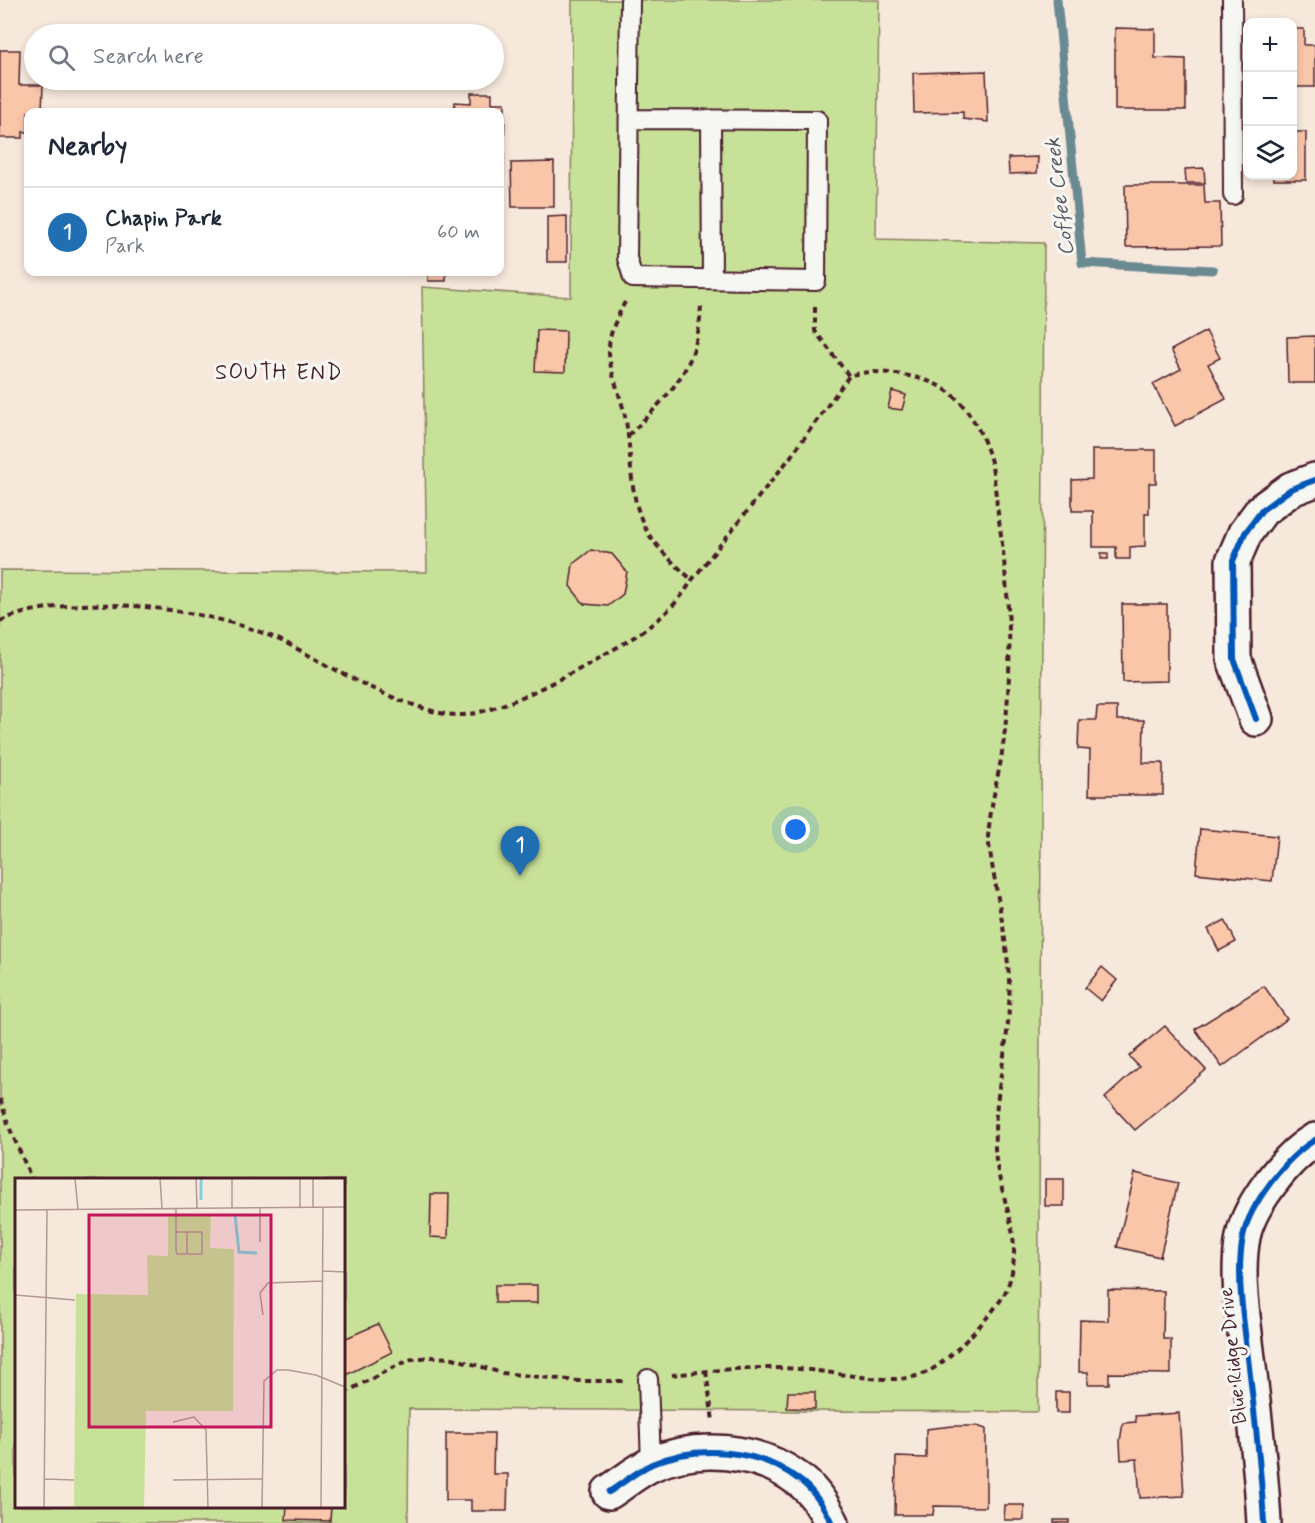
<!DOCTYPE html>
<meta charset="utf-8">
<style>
body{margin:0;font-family:Mynerve,sans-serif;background:#f2f2f3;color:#1f2937}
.controls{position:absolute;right:18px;top:18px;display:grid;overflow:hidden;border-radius:12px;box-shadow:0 3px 9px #0003}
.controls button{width:54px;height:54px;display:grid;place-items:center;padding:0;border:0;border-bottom:2px solid #e0e1e3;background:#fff;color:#1f2937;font:30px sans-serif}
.you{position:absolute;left:796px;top:830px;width:21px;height:21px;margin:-15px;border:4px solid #fff;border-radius:50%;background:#1a73e8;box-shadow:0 0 0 9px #1a73e833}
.badge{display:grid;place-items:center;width:39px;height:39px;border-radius:50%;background:#1f6fb2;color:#fff;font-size:20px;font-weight:700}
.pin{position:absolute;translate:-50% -50px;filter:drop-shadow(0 2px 3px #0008)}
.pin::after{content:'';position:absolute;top:32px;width:21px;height:18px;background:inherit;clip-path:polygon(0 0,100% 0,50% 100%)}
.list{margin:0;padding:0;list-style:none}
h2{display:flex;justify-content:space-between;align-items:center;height:78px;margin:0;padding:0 24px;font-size:26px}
h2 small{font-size:20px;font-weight:400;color:#747a83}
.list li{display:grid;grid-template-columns:39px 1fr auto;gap:18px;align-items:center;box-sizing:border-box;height:90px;padding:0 24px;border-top:2px solid #e0e1e3}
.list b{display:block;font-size:22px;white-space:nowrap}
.list p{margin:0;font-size:20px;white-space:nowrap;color:#747a83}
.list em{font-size:20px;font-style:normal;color:#747a83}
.icon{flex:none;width:33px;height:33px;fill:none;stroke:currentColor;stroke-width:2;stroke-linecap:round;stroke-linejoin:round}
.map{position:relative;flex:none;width:1315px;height:1523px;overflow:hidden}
.search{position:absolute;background:#fff;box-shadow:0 3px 9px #0003;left:24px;top:24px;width:480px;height:66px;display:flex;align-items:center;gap:15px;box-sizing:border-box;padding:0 21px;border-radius:33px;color:#747a83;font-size:22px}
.panel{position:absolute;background:#fff;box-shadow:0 3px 9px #0003;left:24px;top:108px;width:480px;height:168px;border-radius:12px}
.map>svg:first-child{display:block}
.green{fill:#c8e198;stroke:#898062;stroke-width:1.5;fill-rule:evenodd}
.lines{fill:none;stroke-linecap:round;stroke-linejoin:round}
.stream{stroke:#6b8a92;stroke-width:9}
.building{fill:#fac6aa;stroke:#4a1f2b;stroke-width:1.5}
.service-casing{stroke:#4a1f2b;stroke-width:22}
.minor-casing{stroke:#4a1f2b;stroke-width:38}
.path{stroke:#4a1f2b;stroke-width:4;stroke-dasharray:6 4.5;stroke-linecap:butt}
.service{stroke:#f6f6f2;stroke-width:18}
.minor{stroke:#f6f6f2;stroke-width:33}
.cycleway-casing{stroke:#f6f6f2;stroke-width:10}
.cycleway{stroke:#0057b8;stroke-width:6}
.labels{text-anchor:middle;stroke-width:6;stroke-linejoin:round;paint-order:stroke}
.street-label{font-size:20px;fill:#4a1f2b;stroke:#f6f6f2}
.water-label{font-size:21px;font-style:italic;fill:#5a555f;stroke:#f6f6f2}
.quarter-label{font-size:22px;letter-spacing:1.5px;fill:#4a1f2b;stroke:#f6f6f2}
.inset-river{fill:none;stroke:#81d2d7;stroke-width:3}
.inset-road{fill:none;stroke:#b29895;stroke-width:1.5}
.view{fill:#c2185b;fill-opacity:0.15;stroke:#c2185b;stroke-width:3}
.inset-edge{fill:none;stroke:#4a1f2b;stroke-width:3}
</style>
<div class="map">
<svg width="1315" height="1523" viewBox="0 0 1315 1523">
<rect width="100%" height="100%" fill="#f7e8dc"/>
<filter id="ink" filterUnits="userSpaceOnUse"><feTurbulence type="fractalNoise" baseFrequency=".0167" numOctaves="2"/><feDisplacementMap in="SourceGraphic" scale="12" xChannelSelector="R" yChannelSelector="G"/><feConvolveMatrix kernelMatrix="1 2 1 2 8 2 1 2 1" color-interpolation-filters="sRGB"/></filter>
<g filter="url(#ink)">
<path class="green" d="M572 0H879L876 239 1044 243 1038 1412 409 1409 408 1523H0V570L427 572 422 287 571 297ZM16 1180H344V1506H16Z"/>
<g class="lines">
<polyline class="stream" points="1057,0 1082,263 1213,270"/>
</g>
<g class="building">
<polygon points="1115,28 1155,29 1155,58 1186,59 1186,110 1115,110"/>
<polygon points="1292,29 1304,29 1304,45 1315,45 1315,87 1292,87"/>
<polygon points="0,50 20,50 19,85 43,85 42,112 28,112 28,132 23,132 23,138 0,138"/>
<polygon points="986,71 988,122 963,119 963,112 914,113 913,73"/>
<polygon points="471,93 492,93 492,103 505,103 503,196 500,196 500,112 454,112 455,102 471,103"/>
<polygon points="1292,132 1306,132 1306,180 1274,180 1274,176 1292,176"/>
<polygon points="1038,157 1037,173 1009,174 1008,158"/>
<polygon points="554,162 554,207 512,207 511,163"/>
<polygon points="1204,168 1205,183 1186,183 1185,169"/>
<polygon points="1125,185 1204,185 1205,203 1220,203 1221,246 1126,247"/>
<polygon points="567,216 567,262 547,262 547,217"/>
<rect x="428" y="272" width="18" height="9"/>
<polygon points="537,330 566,331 565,372 535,371"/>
<polygon points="1206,331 1220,358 1208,364 1226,399 1175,426 1153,384 1181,369 1171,350"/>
<polygon points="1315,336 1315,383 1288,383 1287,337"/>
<polygon points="892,391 906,395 902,410 888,408"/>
<polygon points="1092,450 1156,450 1156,483 1149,483 1149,513 1145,513 1145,546 1130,547 1130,559 1116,559 1116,547 1093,547 1093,511 1072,511 1072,480 1092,479"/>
<polygon points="591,550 612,554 627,572 623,594 608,606 584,604 570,586 573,564"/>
<rect x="1101" y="553" width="7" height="6"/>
<polygon points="1122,604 1167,604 1167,681 1123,682"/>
<polygon points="1097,707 1117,707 1117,720 1144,720 1143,763 1163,763 1163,795 1089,795 1090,750 1078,749 1079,720 1096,720"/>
<polygon points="1200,829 1277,836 1272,881 1196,873"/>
<polygon points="1225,920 1236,942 1219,951 1208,929"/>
<polygon points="1102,967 1117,980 1101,1001 1085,988"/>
<polygon points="1264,986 1287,1019 1222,1067 1195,1029"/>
<polygon points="1165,1026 1206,1070 1135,1130 1105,1098 1139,1067 1129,1056"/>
<polygon points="1135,1173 1178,1183 1160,1257 1117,1247"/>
<rect x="1045" y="1179" width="19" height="27"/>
<polygon points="431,1194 449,1194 448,1238 430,1237"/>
<rect x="495" y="1285" width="42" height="18"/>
<polygon points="1108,1290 1164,1291 1163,1339 1171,1339 1171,1374 1109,1373 1109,1384 1088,1384 1088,1372 1079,1372 1080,1320 1108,1321"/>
<polygon points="378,1324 392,1352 346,1375 344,1370 344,1339"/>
<polygon points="788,1392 815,1392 815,1409 787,1408"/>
<rect x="1056" y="1392" width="13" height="21"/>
<polygon points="1179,1413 1184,1496 1140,1498 1137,1459 1121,1460 1120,1441 1123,1423 1136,1422 1135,1416"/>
<polygon points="953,1426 977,1426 986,1429 986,1507 934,1506 933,1515 895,1515 896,1457 926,1458 926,1429"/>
<polygon points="446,1433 494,1433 493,1474 508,1474 507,1511 471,1511 471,1500 446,1500"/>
<polygon points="1005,1505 1024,1505 1024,1520 1004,1520"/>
<polygon points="287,1506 331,1506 330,1521 286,1520"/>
<rect x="1054" y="1520" width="15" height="3"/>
</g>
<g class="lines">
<g class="service-casing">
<g id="service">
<polyline points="1232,0 1233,195"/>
<polyline points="629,119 817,120 816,281 633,278 627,258 630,0"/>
<polyline points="711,120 712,279"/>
<polyline points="648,1379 651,1464"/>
</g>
</g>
<g class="minor-casing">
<g id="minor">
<polyline points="1256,719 1234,659 1233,561 1245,533 1262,510 1291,489 1315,480"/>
<path d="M609 1492C623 1483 637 1471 652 1464 697 1444 758 1449 798 1479 813 1489 824 1507 832 1523"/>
<path d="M1264 1523C1261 1465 1254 1408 1247 1350 1243 1314 1236 1274 1243 1237 1249 1205 1287 1156 1315 1140"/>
</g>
</g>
<g class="path">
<path d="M625 302C618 316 609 332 609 349 608 368 621 396 625 416 633 455 627 497 648 533 659 551 676 565 692 580"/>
<polyline points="815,307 815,331 849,376"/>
<path d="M628 436C671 392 699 369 701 304"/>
<path d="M0 621C72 589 218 608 288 644 330 666 368 690 414 705 428 710 443 715 458 715 491 716 557 681 587 664 627 642 668 621 692 580L789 459 849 376C866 370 884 372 903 375 923 378 941 384 956 398 970 411 982 434 988 452 994 469 995 489 997 506 1005 561 1011 619 1009 674 1008 704 1005 736 1000 765 995 789 990 812 988 837 995 894 1012 950 1009 1008 1007 1055 993 1101 995 1148 997 1192 1021 1228 1012 1272 1010 1280 1007 1291 1002 1298 989 1318 950 1360 929 1371 924 1374 917 1376 912 1377 882 1384 831 1371 799 1369 756 1366 714 1370 672 1375"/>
<polyline points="0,1099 10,1129 32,1180"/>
<polyline points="706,1371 713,1421"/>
<polyline points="344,1393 392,1368 412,1359 431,1357 453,1358 502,1373 578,1381 623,1381"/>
</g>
<use href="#service" class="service"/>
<use href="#minor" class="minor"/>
<g class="cycleway-casing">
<g id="cycleway">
<polyline points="1256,719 1234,659 1233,561 1245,533 1262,510 1291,489 1315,480"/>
<path d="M609 1492C623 1483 637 1471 652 1464 697 1444 758 1449 798 1479 813 1489 824 1507 832 1523"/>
<path d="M1264 1523C1261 1465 1254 1408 1247 1350 1243 1314 1236 1274 1243 1237 1249 1205 1287 1156 1315 1140"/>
</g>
</g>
<use href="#cycleway" class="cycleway"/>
</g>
</g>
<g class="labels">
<g class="street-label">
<text transform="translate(1232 1356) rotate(-96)" y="7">Blue Ridge Drive</text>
</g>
<g class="water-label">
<text transform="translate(1059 197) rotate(-97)" y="7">Coffee Creek</text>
</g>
<g class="quarter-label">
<text x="279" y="379">SOUTH END</text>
</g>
</g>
<g transform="translate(15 1178)">
<rect width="330" height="330" fill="#f7e8dc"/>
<path d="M153 36H196L195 70 219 71 218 233H131L129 330H59L61 116 133 117 132 77 153 78Z" fill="#c8e198"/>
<path class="inset-river" d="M186 0V22M220 37 224 74 242 75"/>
<path class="inset-road" d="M60 0 63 32M145 0 147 31M181 0 182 30M217 0V30M285 0V29M298 0V29M245 30V64M0 32 330 29M161 54H187V76H162L161 73V31M172 54V76M308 93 330 94M0 117 60 122M248 137 245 115 253 105 308 103M158 244 179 239 191 252 193 330M29 301 59 302M158 302 247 301M29 330 32 32M247 330 249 203 262 192H273L301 197 330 209M306 330 308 29"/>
<path class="view" d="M74 37H256V249H74Z"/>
<rect width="330" height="330" class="inset-edge"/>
</g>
</svg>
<div class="controls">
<button>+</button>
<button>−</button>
<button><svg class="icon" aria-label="layers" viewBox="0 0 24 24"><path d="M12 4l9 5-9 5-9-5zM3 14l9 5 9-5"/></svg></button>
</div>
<div class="you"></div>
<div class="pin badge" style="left:520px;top:876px">1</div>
<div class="search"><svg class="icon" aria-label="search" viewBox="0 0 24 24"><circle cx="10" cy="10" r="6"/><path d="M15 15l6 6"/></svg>Search here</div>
<section class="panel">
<h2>Nearby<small></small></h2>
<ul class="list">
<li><span class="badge">1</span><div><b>Chapin Park</b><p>Park</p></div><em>60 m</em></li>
</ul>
</section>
</div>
